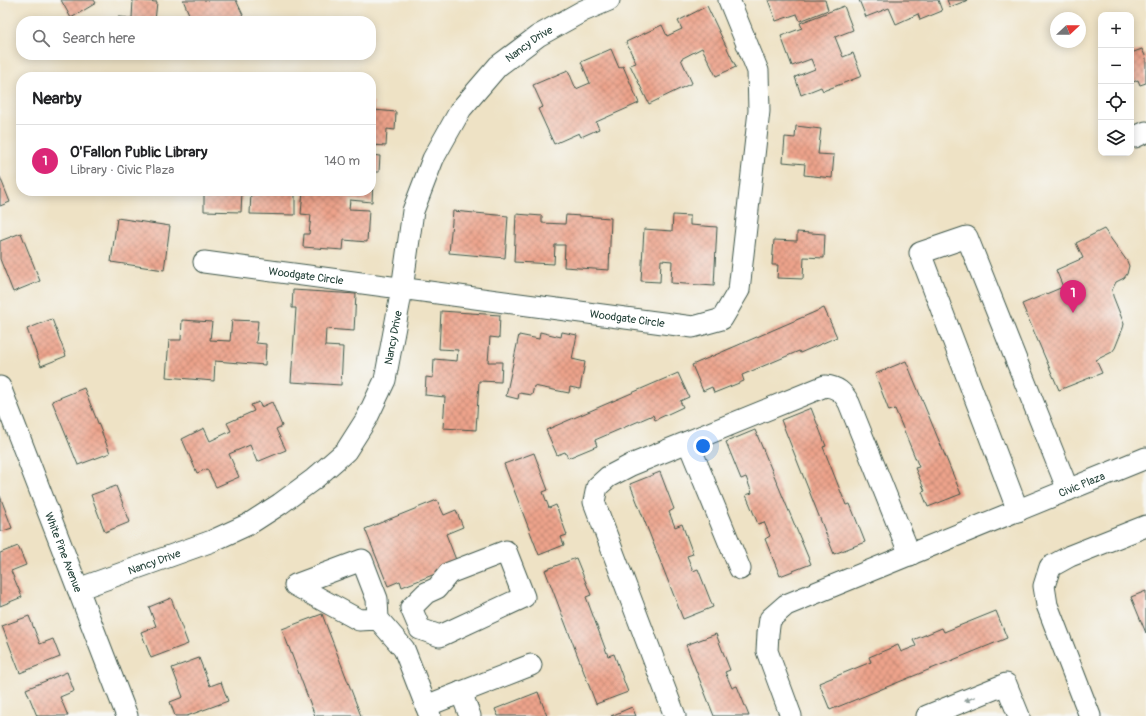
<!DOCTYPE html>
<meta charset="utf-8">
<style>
body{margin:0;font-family:Pangolin,sans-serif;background:#f6f6f6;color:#202124}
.controls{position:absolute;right:12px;top:12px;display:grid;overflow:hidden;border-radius:8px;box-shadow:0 2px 10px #0003}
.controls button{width:36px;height:36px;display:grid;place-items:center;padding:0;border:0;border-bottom:1px solid #e0e0e0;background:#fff;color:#202124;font:20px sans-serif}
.compass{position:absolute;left:1050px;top:12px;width:36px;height:36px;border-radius:50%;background:#fff;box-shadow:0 2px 10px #0003;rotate:68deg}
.you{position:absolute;left:703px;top:446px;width:14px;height:14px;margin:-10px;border:3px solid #fff;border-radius:50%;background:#1a73e8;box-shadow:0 0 0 6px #1a73e833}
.badge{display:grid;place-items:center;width:26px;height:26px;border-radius:50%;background:#db2777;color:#fff;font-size:13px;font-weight:700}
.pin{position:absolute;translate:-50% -33px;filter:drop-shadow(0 1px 2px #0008)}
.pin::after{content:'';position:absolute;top:21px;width:14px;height:12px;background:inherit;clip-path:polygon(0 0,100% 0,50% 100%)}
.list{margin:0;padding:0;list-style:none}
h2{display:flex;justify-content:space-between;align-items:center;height:52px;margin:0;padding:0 16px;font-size:17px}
h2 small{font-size:13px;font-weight:400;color:#757577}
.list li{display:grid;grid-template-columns:26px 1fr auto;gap:12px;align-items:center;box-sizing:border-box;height:72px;padding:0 16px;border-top:1px solid #e0e0e0}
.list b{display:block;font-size:15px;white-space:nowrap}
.list p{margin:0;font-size:13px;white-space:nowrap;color:#757577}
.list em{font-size:13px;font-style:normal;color:#757577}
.icon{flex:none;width:22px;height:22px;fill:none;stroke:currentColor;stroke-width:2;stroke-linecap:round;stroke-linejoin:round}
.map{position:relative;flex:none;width:1146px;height:716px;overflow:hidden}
.search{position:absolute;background:#fff;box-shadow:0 2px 10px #0003;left:16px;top:16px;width:360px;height:44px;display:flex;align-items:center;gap:10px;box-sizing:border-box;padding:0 14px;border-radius:16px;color:#757577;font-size:15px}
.panel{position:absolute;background:#fff;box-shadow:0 2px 10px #0003;left:16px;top:72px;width:360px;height:124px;border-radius:16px}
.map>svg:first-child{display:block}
.building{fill:url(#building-cross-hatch)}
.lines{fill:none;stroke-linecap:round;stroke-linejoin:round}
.minor-casing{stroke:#3e564a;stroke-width:23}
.minor{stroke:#fff;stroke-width:21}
.oneway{fill:#8f9e9a}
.labels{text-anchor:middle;stroke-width:3.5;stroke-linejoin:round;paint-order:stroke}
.street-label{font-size:11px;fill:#1f3d34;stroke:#f6f6f2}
</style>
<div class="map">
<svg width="1146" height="716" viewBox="0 0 1146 716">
<defs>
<pattern id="building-cross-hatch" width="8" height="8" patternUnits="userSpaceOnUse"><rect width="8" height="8" fill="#eda38b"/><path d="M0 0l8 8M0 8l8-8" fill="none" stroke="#bf8672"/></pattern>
</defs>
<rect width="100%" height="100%" fill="#f6f6f2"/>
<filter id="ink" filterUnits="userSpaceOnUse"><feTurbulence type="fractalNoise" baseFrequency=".025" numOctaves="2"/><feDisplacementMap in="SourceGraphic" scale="8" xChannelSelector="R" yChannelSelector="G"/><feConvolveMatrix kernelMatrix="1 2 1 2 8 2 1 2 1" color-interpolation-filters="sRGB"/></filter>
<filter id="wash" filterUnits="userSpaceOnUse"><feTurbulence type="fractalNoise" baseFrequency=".012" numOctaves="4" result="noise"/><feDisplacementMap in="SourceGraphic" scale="16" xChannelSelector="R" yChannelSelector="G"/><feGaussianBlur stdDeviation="0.9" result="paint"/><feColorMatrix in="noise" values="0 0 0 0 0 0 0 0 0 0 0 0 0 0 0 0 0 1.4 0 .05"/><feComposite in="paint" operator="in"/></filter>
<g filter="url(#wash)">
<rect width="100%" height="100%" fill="#eee2c5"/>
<g id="blocks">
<g class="building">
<polygon points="61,0 94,0 96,3 71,18"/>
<polygon points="133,0 157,2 155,21 118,21 118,17 132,18"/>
<polygon points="183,0 236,0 243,15 230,21 192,21"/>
<polygon points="768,0 825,0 828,10 800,21 797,14 776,21"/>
<polygon points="859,0 938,0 942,11 920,20 918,14 896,24 889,8 866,17"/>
<polygon points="947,0 968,0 950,7"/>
<polygon points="707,6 736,67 716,76 702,48 681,59 692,83 649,104 630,65 636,63 626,42 662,25 667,36 682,29 678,21"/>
<polygon points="844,6 853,30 835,37 843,57 853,53 862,76 823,91 821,87 801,95 795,77 815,69 811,59 792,66 781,36 802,28 800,23"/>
<polygon points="611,49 619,68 623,66 639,103 596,122 599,129 581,137 579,133 554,144 538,109 543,107 533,85 568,70 576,89 590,83 581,62"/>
<polygon points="1142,49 1146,58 1146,83 1140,85 1138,80 1131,83 1131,53"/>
<polygon points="371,102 374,102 374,110 396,112 395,130 387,129 386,146 371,145"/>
<polygon points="796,126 821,129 818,154 834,155 832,178 804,175 805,164 783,162 785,137 795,138"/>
<polygon points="371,155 380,156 379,172 371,172"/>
<polygon points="0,177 10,202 0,206"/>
<polygon points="371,181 373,181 372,202 350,200 349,209 369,210 367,242 344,240 343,250 303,247 304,234 309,234 311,215 301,214 303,191 371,191"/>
<polygon points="204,191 242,191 241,212 204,211"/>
<polygon points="251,191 295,191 295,215 250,214"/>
<polygon points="453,211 508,216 505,258 449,253"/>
<polygon points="516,214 542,216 542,223 565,224 566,215 611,218 609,270 564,267 565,245 555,245 554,264 514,262"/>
<polygon points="673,215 690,216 690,225 717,227 714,286 671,283 672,261 661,260 660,282 641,281 644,229 672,231"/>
<polygon points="117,218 170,226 164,270 111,262"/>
<polygon points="1104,229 1127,261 1129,266 1127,274 1124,278 1116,282 1112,290 1113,296 1124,324 1123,328 1115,348 1112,352 1096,360 1102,373 1059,390 1022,304 1063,287 1056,270 1083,258 1076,243"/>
<polygon points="797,232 825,234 824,258 804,257 803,279 777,278 778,265 772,265 774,240 797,241"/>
<polygon points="21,233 40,281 13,292 0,259 0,241"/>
<polygon points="293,290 356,294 354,331 326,329 325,346 343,347 341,385 291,382 296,308 292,308"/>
<polygon points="824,308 837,337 800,353 799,351 742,375 744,381 714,393 712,387 703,391 692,365"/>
<polygon points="441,311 500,315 499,338 490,337 488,362 502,362 501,382 479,381 476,430 443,428 445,397 425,395 426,377 433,378 434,359 457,361 458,350 439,349"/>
<polygon points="52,319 66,356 41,366 27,329"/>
<polygon points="182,320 212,322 210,340 230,341 232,320 258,321 256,343 266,344 265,365 215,361 214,381 166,377 169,340 181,340"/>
<polygon points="540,332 561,337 562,332 577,335 572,359 585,362 580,389 570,387 569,393 534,386 532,395 519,393 518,399 506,396 519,335 539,339"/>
<polygon points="906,361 961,494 928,507 922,492 925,491 915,468 919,467 895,409 889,411 875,374"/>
<polygon points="678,373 689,397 680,401 683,407 655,420 653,415 595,440 597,446 568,458 565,452 557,455 546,430"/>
<polygon points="84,388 110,453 78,465 52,401"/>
<polygon points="259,402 261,407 272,402 282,426 276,429 286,450 257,462 250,445 229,454 239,477 216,487 207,469 197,473 182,439 204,428 210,441 231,431 227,423 254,411 251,405"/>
<polygon points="811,408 826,446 823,447 846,505 850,504 865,542 834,554 781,420"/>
<polygon points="755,430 811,564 780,576 765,539 770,536 764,522 758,524 746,495 752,493 746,477 741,479 726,442"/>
<polygon points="534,453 548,490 543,492 549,508 556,505 567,535 561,537 564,545 539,555 504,464"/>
<polygon points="660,472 674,509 669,512 675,527 682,524 693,554 687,556 693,571 698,569 713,607 683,619 630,484"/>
<polygon points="116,486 130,522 105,532 91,495"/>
<polygon points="0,496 12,528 0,532"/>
<polygon points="437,500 444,515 456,510 463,527 446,534 458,565 402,587 400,581 388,586 365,529"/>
<polygon points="18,546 26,565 11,571 22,597 0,606 0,553"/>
<polygon points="576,558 591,595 586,597 608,656 614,654 628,692 596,704 545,570"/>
<polygon points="1146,591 1146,633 1131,597"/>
<polygon points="171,598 188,644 151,658 141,632 156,626 149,607"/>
<polygon points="996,611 1007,638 830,710 819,683 871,662 869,657 898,645 901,652 916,646 913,640 942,628 944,632"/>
<polygon points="322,614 361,716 315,716 282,629"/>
<polygon points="29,616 40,644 53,639 60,657 20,673 2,626"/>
<polygon points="716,634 730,670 725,672 732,688 737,686 749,716 714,716 686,645"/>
<polygon points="199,658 210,686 221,682 228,701 187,716 175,716 170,702 183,697 172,668"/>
<polygon points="67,672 74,691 60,697 68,716 37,716 26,689"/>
<polygon points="538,692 547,716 498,716 495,709"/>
<polygon points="632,707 636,716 611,716"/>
</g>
</g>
</g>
<g filter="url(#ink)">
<use href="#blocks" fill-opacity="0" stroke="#3e564a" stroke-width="1"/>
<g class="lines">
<g class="minor-casing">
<g id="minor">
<polyline points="1135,137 1146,132"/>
<path id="s1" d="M204 262 693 327 722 319 739 290 759 111 758 71 729 0"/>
<path id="s2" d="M0 387 127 716"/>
<polyline points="688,442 740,569"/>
<polyline points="1018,511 920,253 967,237 1068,490"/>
<polygon points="506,551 524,597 440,636 420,629 411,608 426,593 437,588 449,573"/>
<path id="s3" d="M78 589 212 541 249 524 280 504 314 479 346 451 367 418 385 380 402 289 413 211 433 159 461 109 498 66 538 36 583 11 609 0"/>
<polyline points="378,619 359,620 295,585 362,560 377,599 378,619 404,649 430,716"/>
<polyline points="461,692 470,716"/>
<polyline points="426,706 531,665"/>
<path d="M675 716 594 502 597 487 608 477 631 465 825 386C837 387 843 392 849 403L910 555"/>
<path id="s4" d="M791 716 767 651 768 633 770 619 786 605 1146 458"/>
<polyline points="927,716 1006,684 1019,716"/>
<polyline points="1090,716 1047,605 1044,586 1050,567 1070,556 1146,526"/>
</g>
</g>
<use href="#minor" class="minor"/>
</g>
<defs><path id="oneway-solid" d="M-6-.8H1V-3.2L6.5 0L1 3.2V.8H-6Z"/></defs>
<use class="oneway" href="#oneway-solid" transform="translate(970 699) rotate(158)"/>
</g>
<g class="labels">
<g class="street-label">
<text dy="4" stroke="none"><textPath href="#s3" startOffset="765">Nancy Drive</textPath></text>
<text dy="4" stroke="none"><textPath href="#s1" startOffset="103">Woodgate Circle</textPath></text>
<text dy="4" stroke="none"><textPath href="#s1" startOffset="427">Woodgate Circle</textPath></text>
<text dy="4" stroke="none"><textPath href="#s3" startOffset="429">Nancy Drive</textPath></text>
<text dy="4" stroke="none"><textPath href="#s4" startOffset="442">Civic Plaza</textPath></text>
<text dy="4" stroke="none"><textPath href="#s2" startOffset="177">White Pine Avenue</textPath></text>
<text dy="4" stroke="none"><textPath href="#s3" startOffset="81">Nancy Drive</textPath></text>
</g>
</g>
</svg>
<div class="controls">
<button>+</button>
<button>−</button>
<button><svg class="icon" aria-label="locate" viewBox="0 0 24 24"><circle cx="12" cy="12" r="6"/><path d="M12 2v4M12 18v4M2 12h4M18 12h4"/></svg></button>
<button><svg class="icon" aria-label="layers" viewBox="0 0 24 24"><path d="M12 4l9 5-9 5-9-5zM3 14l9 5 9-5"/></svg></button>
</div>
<svg class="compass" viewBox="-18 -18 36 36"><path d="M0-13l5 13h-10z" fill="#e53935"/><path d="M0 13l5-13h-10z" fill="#757577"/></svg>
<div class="you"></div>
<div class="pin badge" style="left:1073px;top:313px">1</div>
<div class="search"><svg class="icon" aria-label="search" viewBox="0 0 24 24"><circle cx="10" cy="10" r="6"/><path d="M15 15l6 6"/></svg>Search here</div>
<section class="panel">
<h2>Nearby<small></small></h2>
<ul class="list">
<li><span class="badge">1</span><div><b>O'Fallon Public Library</b><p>Library · Civic Plaza</p></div><em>140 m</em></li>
</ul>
</section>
</div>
